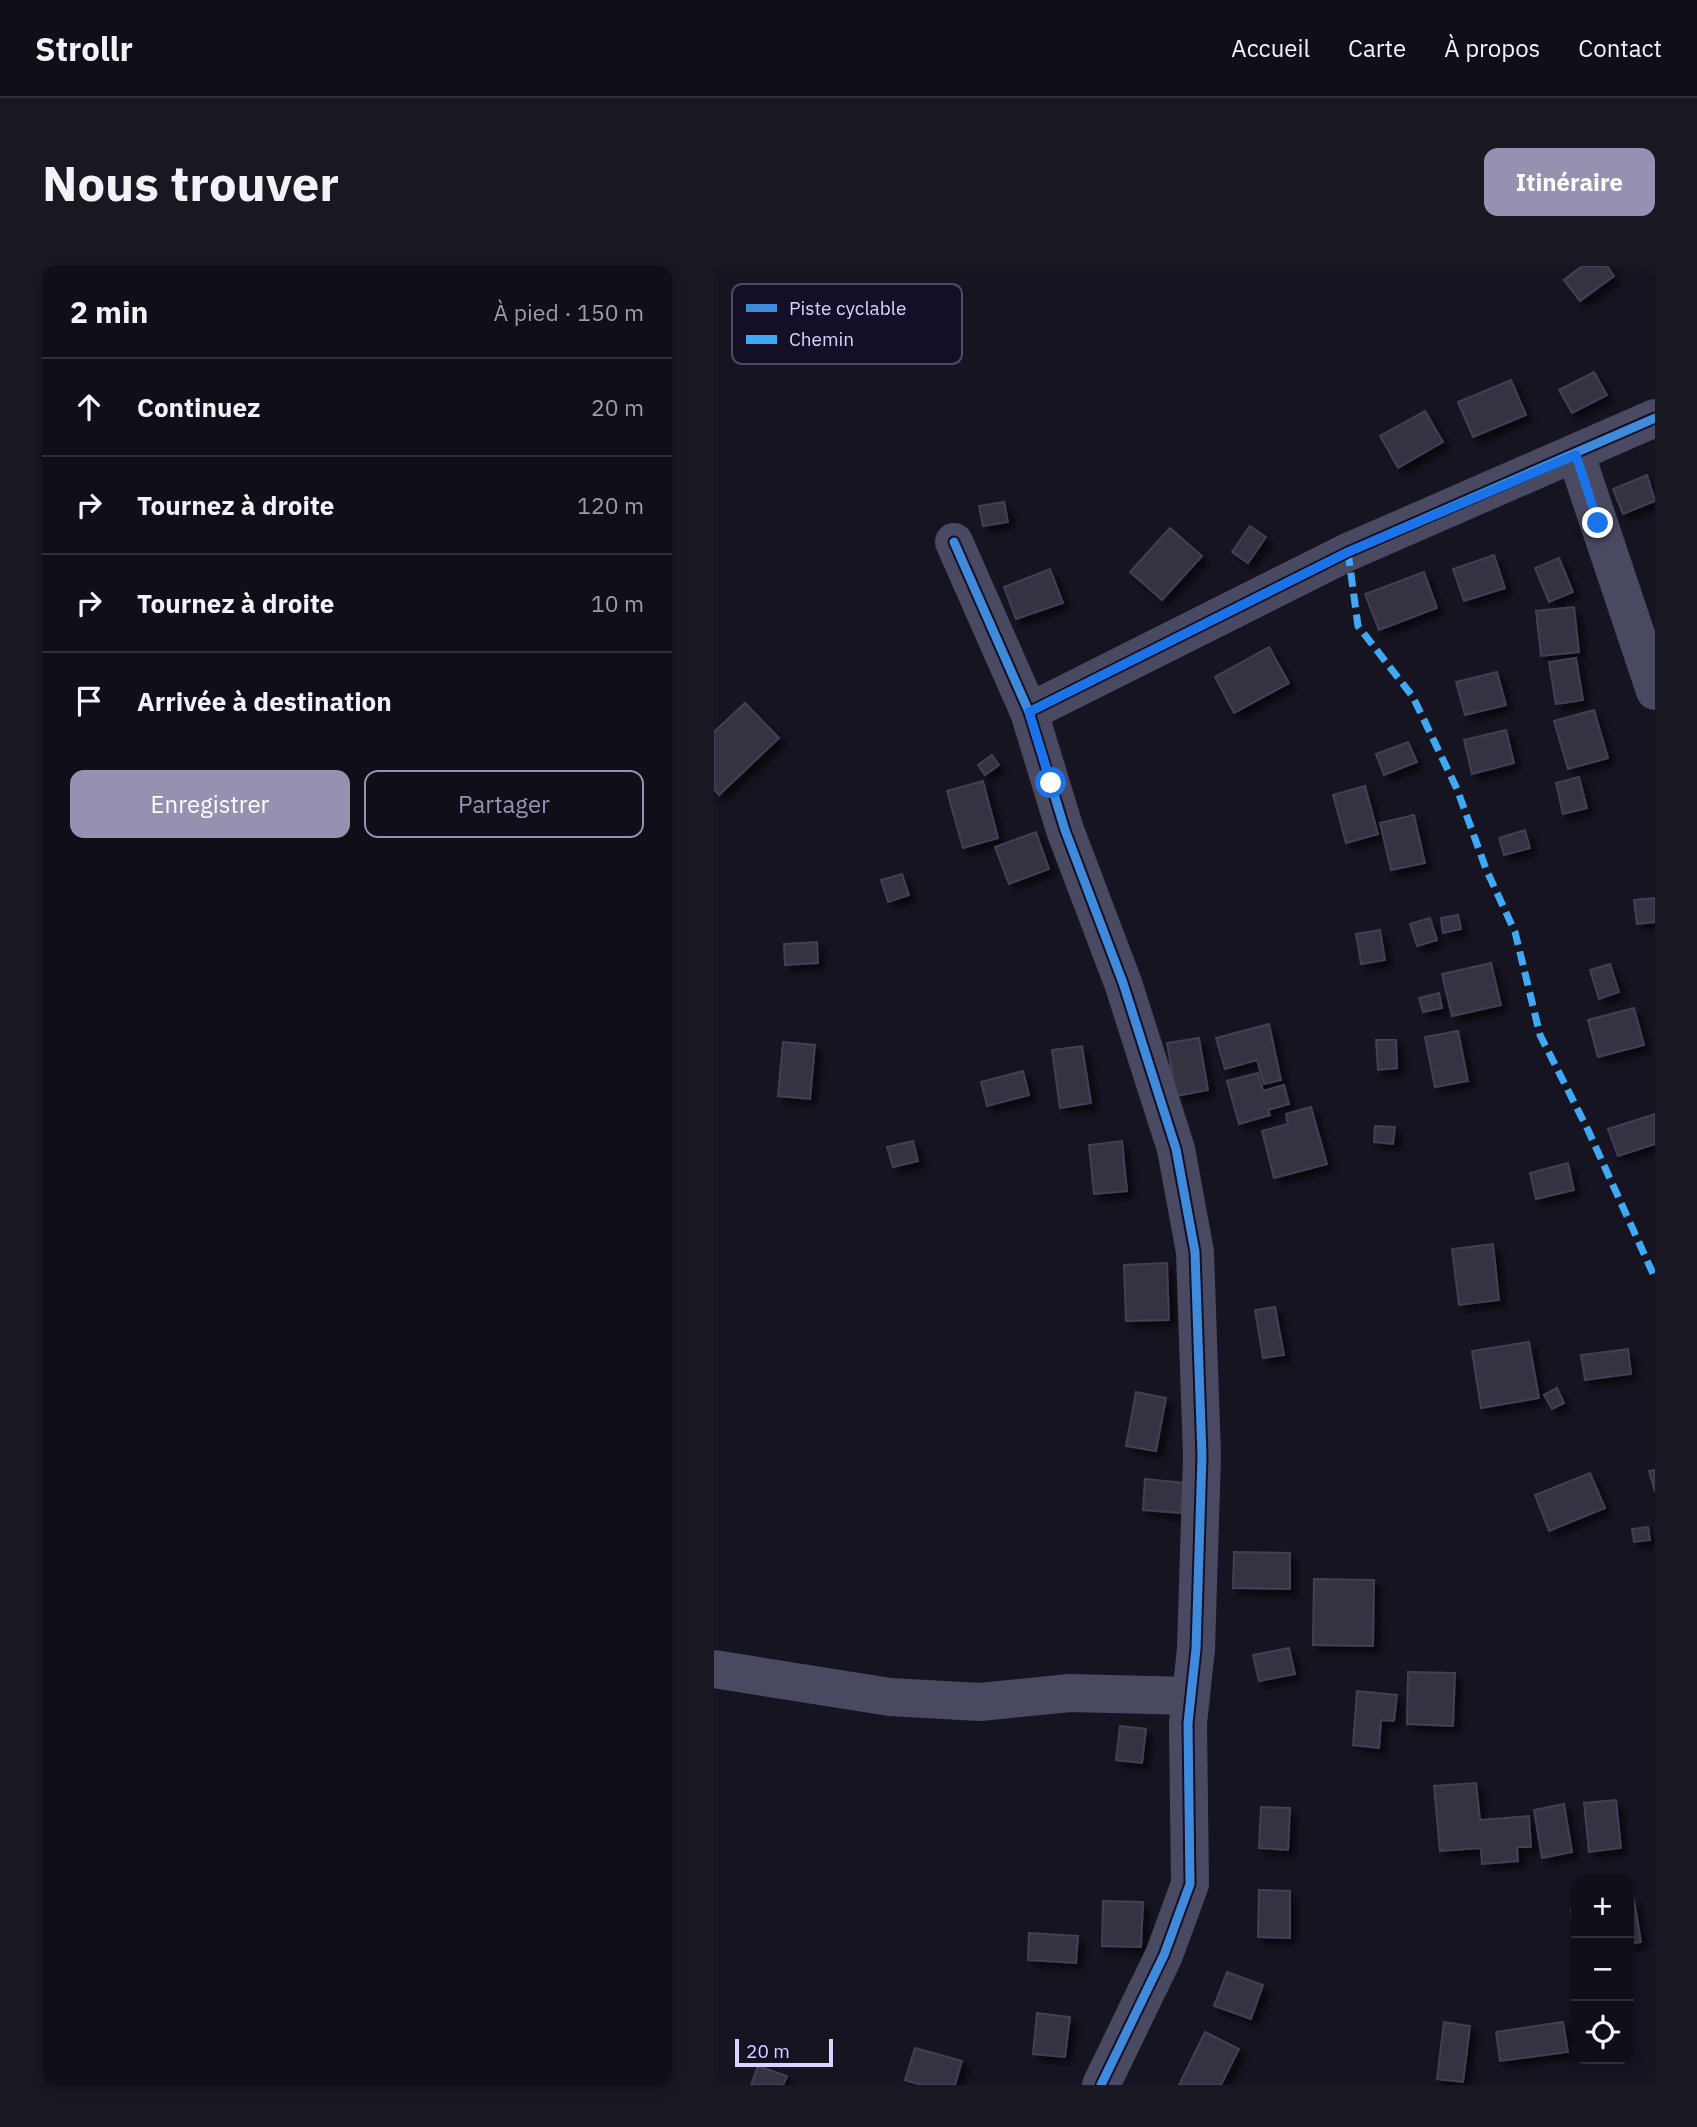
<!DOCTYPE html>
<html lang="fr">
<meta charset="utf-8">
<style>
body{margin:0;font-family:"IBM Plex Sans",sans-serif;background:#191822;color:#f1f3f6}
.controls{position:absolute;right:21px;bottom:21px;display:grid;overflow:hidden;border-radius:14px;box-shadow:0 4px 10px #0003}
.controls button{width:63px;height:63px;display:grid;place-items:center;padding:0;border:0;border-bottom:2px solid #302f38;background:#100f19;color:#f1f3f6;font:35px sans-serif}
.scale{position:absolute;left:21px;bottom:18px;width:98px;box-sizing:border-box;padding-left:7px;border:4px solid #d9d4ff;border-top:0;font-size:19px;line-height:24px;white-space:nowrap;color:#d9d4ff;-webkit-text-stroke:5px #130f26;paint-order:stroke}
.stop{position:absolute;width:21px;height:21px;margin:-16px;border:5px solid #1a73e8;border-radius:50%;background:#fff}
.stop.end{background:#1a73e8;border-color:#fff;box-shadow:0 2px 7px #0008}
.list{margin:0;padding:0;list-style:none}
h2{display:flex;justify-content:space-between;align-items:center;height:91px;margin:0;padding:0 28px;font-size:30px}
h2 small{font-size:23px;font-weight:400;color:#9c9ca2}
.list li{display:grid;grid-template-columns:46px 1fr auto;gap:21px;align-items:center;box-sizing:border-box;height:98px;padding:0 28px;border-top:2px solid #302f38}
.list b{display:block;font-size:26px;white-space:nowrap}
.list em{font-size:23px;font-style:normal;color:#9c9ca2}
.actions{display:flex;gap:14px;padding:21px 28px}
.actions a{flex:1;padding:16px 0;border:2px solid #9591b1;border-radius:14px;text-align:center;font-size:24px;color:#9591b1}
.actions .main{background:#9591b1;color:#fff}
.icon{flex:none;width:38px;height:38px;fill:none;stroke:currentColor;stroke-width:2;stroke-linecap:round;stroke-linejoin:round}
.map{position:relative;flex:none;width:941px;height:1819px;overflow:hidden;border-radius:14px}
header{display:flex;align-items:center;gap:42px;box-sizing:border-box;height:98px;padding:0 35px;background:#100f19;border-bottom:2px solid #302f38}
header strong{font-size:33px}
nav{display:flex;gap:38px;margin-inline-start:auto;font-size:24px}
.intro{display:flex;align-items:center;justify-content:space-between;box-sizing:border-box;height:168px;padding:0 42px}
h1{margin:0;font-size:49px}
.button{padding:18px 32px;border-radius:14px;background:#9591b1;color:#fff;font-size:24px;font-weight:700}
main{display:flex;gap:42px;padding:0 42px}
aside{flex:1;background:#100f19;border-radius:14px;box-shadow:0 4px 10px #0003}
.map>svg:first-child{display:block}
.building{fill:#343243;stroke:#433f54;stroke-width:2;filter:url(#shadow)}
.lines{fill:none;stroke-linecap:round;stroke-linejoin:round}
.minor{stroke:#4a4962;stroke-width:38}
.quiet{stroke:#3fa9f5;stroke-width:7;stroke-dasharray:14 7;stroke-linecap:butt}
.cycleway-casing{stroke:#130f26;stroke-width:13}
.cycleway{stroke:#408adc;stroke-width:9}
.route{stroke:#1a73e8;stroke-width:9}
.key{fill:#130f26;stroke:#4e4a67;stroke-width:2}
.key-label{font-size:19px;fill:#d9d4ff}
</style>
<header>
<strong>Strollr</strong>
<nav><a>Accueil</a><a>Carte</a><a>À propos</a><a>Contact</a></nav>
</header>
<div class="intro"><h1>Nous trouver</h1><a class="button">Itinéraire</a></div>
<main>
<aside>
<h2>2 min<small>À pied · 150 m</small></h2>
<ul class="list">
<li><svg class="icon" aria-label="ahead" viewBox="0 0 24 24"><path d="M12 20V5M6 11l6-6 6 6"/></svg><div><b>Continuez</b></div><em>20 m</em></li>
<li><svg class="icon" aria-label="right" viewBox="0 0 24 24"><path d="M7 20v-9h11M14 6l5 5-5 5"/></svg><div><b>Tournez à droite</b></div><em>120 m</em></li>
<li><svg class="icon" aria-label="right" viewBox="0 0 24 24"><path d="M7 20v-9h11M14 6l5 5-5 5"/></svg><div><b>Tournez à droite</b></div><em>10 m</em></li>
<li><svg class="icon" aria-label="arrive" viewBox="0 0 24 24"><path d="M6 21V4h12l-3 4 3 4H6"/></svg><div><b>Arrivée à destination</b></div></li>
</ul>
<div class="actions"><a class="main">Enregistrer</a><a>Partager</a></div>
</aside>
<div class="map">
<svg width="941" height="1819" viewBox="0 0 941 1819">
<defs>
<filter id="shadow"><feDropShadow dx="6" dy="6" stdDeviation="3.5" flood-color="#0009"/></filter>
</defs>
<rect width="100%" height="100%" fill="#161421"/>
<g class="building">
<polygon points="868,0 893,0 900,10 866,35 850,14"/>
<polygon points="880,106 893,129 858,147 845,124"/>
<polygon points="797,114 812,149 759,171 744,136"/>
<polygon points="711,145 729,176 684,202 666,170"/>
<polygon points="933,209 941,235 909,248 899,223"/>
<polygon points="290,236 294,256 269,260 265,240"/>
<polygon points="536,260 552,271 534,297 518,286"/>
<polygon points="456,262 488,290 448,334 416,306"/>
<polygon points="780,289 791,322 750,335 739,303"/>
<polygon points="845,292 859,326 835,336 821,302"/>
<polygon points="336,303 349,337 302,353 290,321"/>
<polygon points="710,306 723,342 665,364 651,328"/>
<polygon points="860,341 865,386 827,390 822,345"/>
<polygon points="555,381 575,417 520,447 501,411"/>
<polygon points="862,392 869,434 842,438 835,396"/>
<polygon points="783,406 792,439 751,449 742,416"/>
<polygon points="31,437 65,472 5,529 0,523 0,466"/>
<polygon points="880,444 894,492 854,503 840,455"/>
<polygon points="792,464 800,497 758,508 750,474"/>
<polygon points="694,476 703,496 670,509 662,488"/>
<polygon points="278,489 285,499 271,509 264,499"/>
<polygon points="865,511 873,542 849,548 842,517"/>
<polygon points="269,515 284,572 249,582 233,525"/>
<polygon points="651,520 664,568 632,577 619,529"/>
<polygon points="700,549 711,597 677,604 666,557"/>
<polygon points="811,564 816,582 790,589 785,572"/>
<polygon points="322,566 335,603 295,618 281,581"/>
<polygon points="188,608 195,629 174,636 167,614"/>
<polygon points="941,632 941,656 923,658 920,634"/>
<polygon points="744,649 747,663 729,667 727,652"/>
<polygon points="716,652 723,674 703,680 696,658"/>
<polygon points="666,664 671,694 647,698 642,668"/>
<polygon points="103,676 104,697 71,699 70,678"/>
<polygon points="777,697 787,739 738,750 728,708"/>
<polygon points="896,698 905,726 885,733 876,704"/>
<polygon points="725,727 728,742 709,746 705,732"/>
<polygon points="920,742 930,779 884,791 874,754"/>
<polygon points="555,758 567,814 550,818 543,794 511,803 502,772"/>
<polygon points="744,765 754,815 721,821 711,771"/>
<polygon points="485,772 494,824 462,830 453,777"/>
<polygon points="662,774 682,774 683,802 664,804"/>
<polygon points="69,776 101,779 96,833 64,830"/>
<polygon points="368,780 377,837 346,842 338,784"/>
<polygon points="309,805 315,829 273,840 267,816"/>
<polygon points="544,807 549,825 570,819 575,838 554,844 556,849 525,858 513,815"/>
<polygon points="597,841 613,898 560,912 548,865 574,858 572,848"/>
<polygon points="941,848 941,878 904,890 894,863"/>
<polygon points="661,860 681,861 679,878 660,876"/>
<polygon points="199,875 204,895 179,901 173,881"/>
<polygon points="408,875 413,925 380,928 375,879"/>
<polygon points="854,897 860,924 822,933 816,907"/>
<polygon points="779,978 785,1034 745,1039 738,983"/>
<polygon points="453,997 455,1054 412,1055 410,999"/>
<polygon points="561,1041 570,1089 549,1092 541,1044"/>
<polygon points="815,1076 825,1132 767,1142 758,1085"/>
<polygon points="914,1083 917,1108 871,1114 867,1089"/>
<polygon points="843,1122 850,1137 838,1143 830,1129"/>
<polygon points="422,1126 452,1132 442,1185 412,1180"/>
<polygon points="941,1204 941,1226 935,1205"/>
<polygon points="876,1207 891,1242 835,1265 821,1229"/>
<polygon points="431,1213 470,1217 467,1247 429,1244"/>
<polygon points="934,1261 936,1274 920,1276 918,1263"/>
<polygon points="520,1286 576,1287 576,1323 519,1322"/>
<polygon points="600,1313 660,1314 659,1380 599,1379"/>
<polygon points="575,1382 581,1408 545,1415 539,1389"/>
<polygon points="694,1406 741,1407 739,1460 693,1458"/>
<polygon points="643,1425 683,1429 680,1455 667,1454 665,1482 639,1479"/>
<polygon points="406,1460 432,1463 428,1497 402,1494"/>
<polygon points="762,1517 766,1554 815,1550 817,1581 803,1581 804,1595 768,1598 767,1582 726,1585 720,1520"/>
<polygon points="902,1534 907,1582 875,1586 870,1537"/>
<polygon points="850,1538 858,1586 828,1592 820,1544"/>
<polygon points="547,1541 576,1542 574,1584 545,1582"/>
<polygon points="545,1624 576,1625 576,1672 544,1671"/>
<polygon points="920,1634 927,1676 915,1678 915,1635"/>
<polygon points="389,1635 429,1636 427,1681 388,1680"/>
<polygon points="862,1643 862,1679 857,1644"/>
<polygon points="315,1667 364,1670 362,1697 314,1694"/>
<polygon points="513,1706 549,1719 537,1753 500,1740"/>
<polygon points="323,1747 356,1751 351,1791 319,1788"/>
<polygon points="730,1756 756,1760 749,1816 723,1813"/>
<polygon points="849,1756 854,1786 786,1795 782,1766"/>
<polygon points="491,1766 525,1783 507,1819 465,1819"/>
<polygon points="201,1782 248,1795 241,1819 207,1819 191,1814"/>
<polygon points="44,1800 73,1810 69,1819 37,1819"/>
</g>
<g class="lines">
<g class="minor">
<polyline points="862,189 941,425"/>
<polyline points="240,276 315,446 351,564 409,717 462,883 481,986 488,1190 482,1383 474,1457 476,1618 450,1689 387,1819"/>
<polyline points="315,446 634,286 941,152"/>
<polyline points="0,1403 176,1431 266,1436 356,1427 477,1430"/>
</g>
<polyline class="quiet" points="634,286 644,360 699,431 743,523 772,603 801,666 826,769 874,864 941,1012"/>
<g class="cycleway-casing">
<g id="cycleway">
<polyline points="240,276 315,446 351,564 409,717 462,883 481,986 488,1190 482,1383 474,1457 476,1618 450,1689 387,1819"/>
<polyline points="315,446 634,286 941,152"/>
</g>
</g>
<use href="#cycleway" class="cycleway"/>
</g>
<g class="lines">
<polyline class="route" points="337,517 315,446 634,286 862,189 884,257"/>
</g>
<rect x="18" y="18" width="230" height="80" rx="10" class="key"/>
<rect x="32" y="38" width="31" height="8" fill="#408adc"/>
<rect x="32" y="69" width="31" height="9" fill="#3fa9f5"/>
<g class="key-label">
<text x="75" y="49">Piste cyclable</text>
<text x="75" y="80">Chemin</text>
</g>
</svg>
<div class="controls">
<button>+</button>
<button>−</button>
<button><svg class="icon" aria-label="locate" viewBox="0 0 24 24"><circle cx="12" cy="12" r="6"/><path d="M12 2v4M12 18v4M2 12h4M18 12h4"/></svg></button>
</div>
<div class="scale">20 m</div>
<div class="stop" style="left:337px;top:517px"></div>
<div class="stop end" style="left:884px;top:257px"></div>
</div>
</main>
